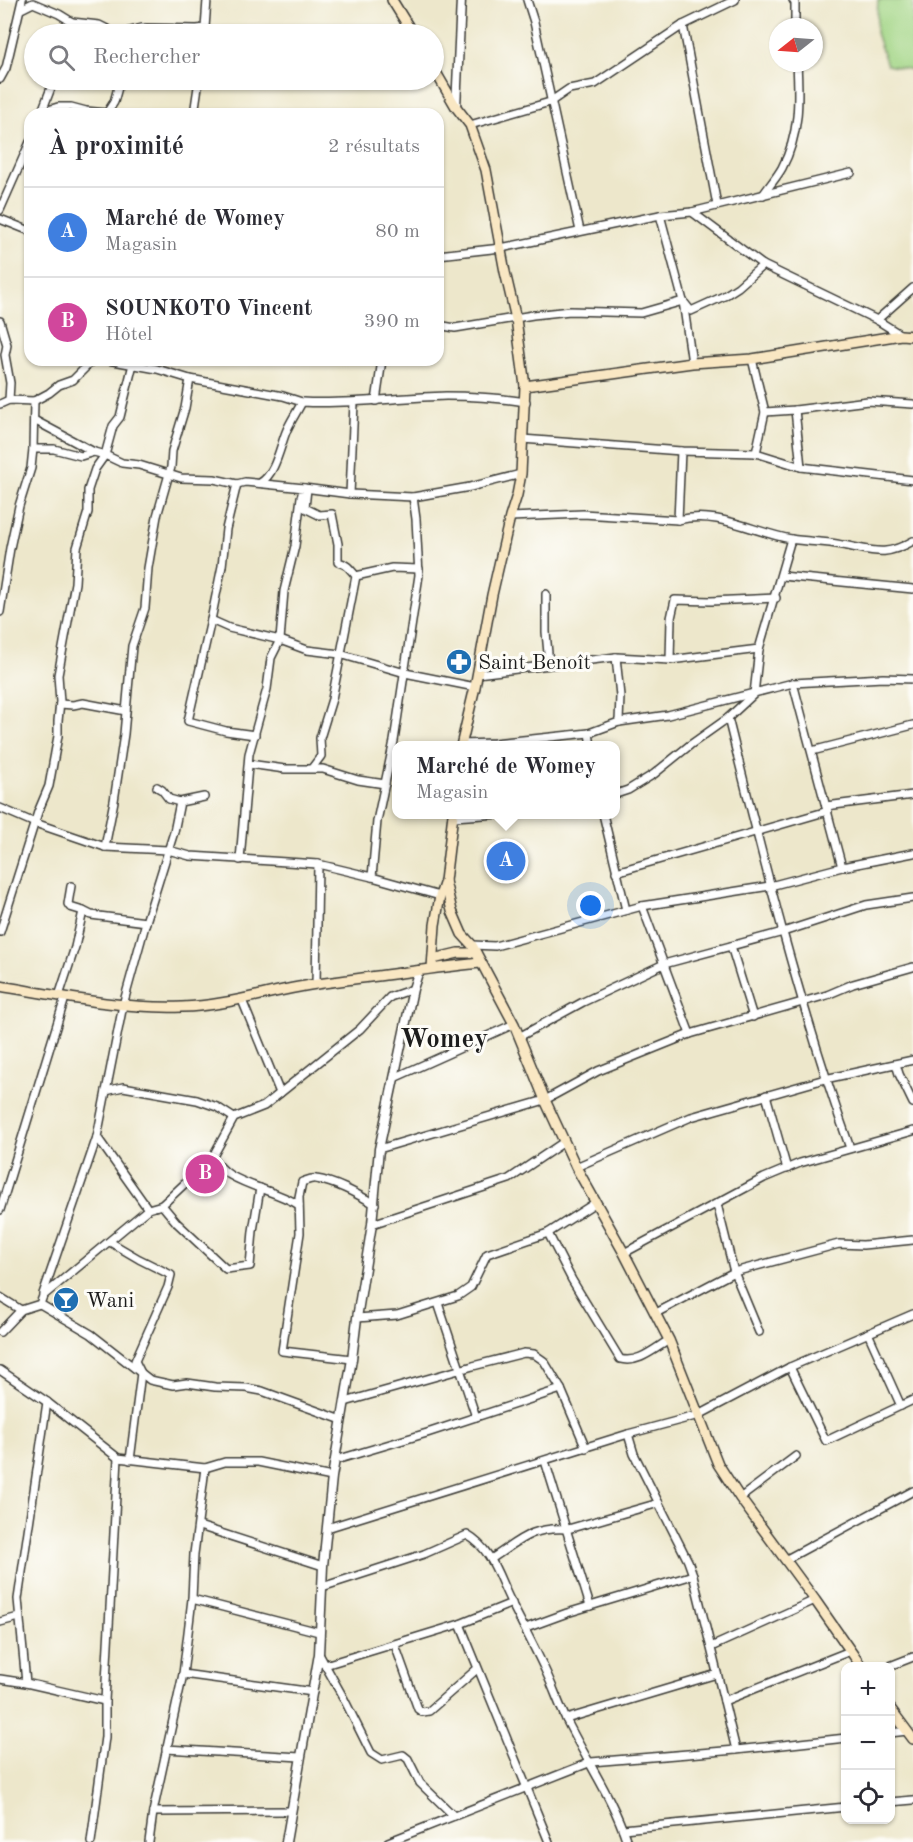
<!DOCTYPE html>
<html lang="fr">
<meta charset="utf-8">
<style>
body{margin:0;font-family:"Old Standard TT",serif;background:#f7f7f7;color:#2b2b33}
.controls{position:absolute;right:18px;bottom:18px;display:grid;overflow:hidden;border-radius:12px;box-shadow:0 2px 4px #0004}
.controls button{width:54px;height:54px;display:grid;place-items:center;padding:0;border:0;border-bottom:2px solid #e1e1e2;background:#fff;color:#2b2b33;font:30px sans-serif}
.compass{position:absolute;left:769px;top:18px;width:54px;height:54px;border-radius:50%;background:#fff;box-shadow:0 2px 4px #0004;rotate:253deg}
.you{position:absolute;left:591px;top:906px;width:21px;height:21px;margin:-15px;border:4px solid #fff;border-radius:50%;background:#1a73e8;box-shadow:0 0 0 9px #1a73e833}
.badge{display:grid;place-items:center;width:39px;height:39px;border-radius:50%;background:#111827;color:#fff;font-size:20px;font-weight:700}
.pin{position:absolute;translate:-50% -50%;border:3px solid #fff;box-shadow:0 2px 6px #0006}
.popup{position:absolute;left:392px;top:741px;width:228px;height:78px;box-sizing:border-box;display:grid;place-content:center;border-radius:12px;background:#fff;filter:drop-shadow(0 2px 4px #0005);font-size:20px;white-space:nowrap;color:#7c7c81}
.popup b{font-size:22px;color:#2b2b33}
.popup::after{content:'';position:absolute;left:50%;top:100%;margin-left:-12px;border:12px solid transparent;border-top-color:#fff}
.list{margin:0;padding:0;list-style:none}
h2{display:flex;justify-content:space-between;align-items:center;height:78px;margin:0;padding:0 24px;font-size:26px}
h2 small{font-size:20px;font-weight:400;color:#7c7c81}
.list li{display:grid;grid-template-columns:39px 1fr auto;gap:18px;align-items:center;box-sizing:border-box;height:90px;padding:0 24px;border-top:2px solid #e1e1e2}
.list b{display:block;font-size:22px;white-space:nowrap}
.list p{margin:0;font-size:20px;white-space:nowrap;color:#7c7c81}
.list em{font-size:20px;font-style:normal;color:#7c7c81}
.icon{flex:none;width:33px;height:33px;fill:none;stroke:currentColor;stroke-width:2;stroke-linecap:round;stroke-linejoin:round}
.map{position:relative;flex:none;width:913px;height:1842px;overflow:hidden}
.search{position:absolute;background:#fff;box-shadow:0 2px 4px #0004;left:24px;top:24px;width:420px;height:66px;display:flex;align-items:center;gap:15px;box-sizing:border-box;padding:0 21px;border-radius:33px;color:#7c7c81;font-size:22px}
.panel{position:absolute;background:#fff;box-shadow:0 2px 4px #0004;left:24px;top:108px;width:420px;height:258px;border-radius:18px}
.map>svg:first-child{display:block}
.green{fill:#a2d585;stroke:#5f7850;stroke-width:1.5}
.lines{fill:none;stroke-linecap:round;stroke-linejoin:round}
.minor-casing{stroke:#3b3a36;stroke-width:10}
.tertiary-casing{stroke:#3b3a36;stroke-width:11}
.secondary-casing{stroke:#3b3a36;stroke-width:12}
.minor{stroke:#fff;stroke-width:7}
.tertiary{stroke:#fff;stroke-width:8}
.secondary{stroke:#f9e7c3;stroke-width:9}
.labels{text-anchor:middle;stroke-width:6;stroke-linejoin:round;paint-order:stroke}
.poi-label{font-size:21px;fill:#1c1c1c;stroke:#fdfcf7;text-anchor:start}
.district-label{font-size:27px;font-weight:bold;fill:#1c1c1c;stroke:#fdfcf7}
</style>
<div class="map">
<svg width="913" height="1842" viewBox="0 0 913 1842">
<rect width="100%" height="100%" fill="#fdfcf7"/>
<filter id="ink" filterUnits="userSpaceOnUse"><feTurbulence type="fractalNoise" baseFrequency=".0167" numOctaves="2"/><feDisplacementMap in="SourceGraphic" scale="12" xChannelSelector="R" yChannelSelector="G"/><feConvolveMatrix kernelMatrix="1 2 1 2 8 2 1 2 1" color-interpolation-filters="sRGB"/></filter>
<filter id="wash" filterUnits="userSpaceOnUse"><feTurbulence type="fractalNoise" baseFrequency=".008" numOctaves="4" result="noise"/><feDisplacementMap in="SourceGraphic" scale="24" xChannelSelector="R" yChannelSelector="G"/><feGaussianBlur stdDeviation="1.35" result="paint"/><feColorMatrix in="noise" values="0 0 0 0 0 0 0 0 0 0 0 0 0 0 0 0 0 1.4 0 .05"/><feComposite in="paint" operator="in"/></filter>
<g filter="url(#wash)">
<rect width="100%" height="100%" fill="#ede7cb"/>
<polygon class="green" points="878,0 913,0 913,70 887,65 876,33"/>
</g>
<g filter="url(#ink)">
<g class="lines">
<g class="minor-casing">
<g id="minor">
<polyline points="527,0 534,22 580,231"/>
<polyline points="793,0 795,3 795,27"/>
<polyline points="21,9 33,3 59,14 72,22 99,25 113,32 126,32 142,28 197,29 205,28 207,0"/>
<polyline points="683,25 717,205"/>
<polyline points="69,34 72,22"/>
<polyline points="0,79 6,68 22,0"/>
<polyline points="42,112 58,107 71,107 86,111 107,113"/>
<polyline points="107,113 114,102 120,80"/>
<polyline points="41,114 54,80"/>
<polyline points="194,114 199,80"/>
<polyline points="470,125 550,102 569,89 595,84 683,25 735,0"/>
<path d="M763 195C769 186 777 177 782 168 800 134 799 100 797 63"/>
<polyline points="0,210 30,142"/>
<polyline points="692,212 763,265 877,320 901,335"/>
<polyline points="660,215 683,301 692,363"/>
<polyline points="0,219 30,231"/>
<polyline points="438,255 501,248 660,215 692,212 851,173"/>
<polyline points="877,320 913,288"/>
<polyline points="0,321 7,345 5,355 10,383 9,400"/>
<polyline points="438,325 455,328 533,315 570,311 641,313 683,301 691,311 724,296 738,287 763,265"/>
<polyline points="752,359 765,412 756,453"/>
<polyline points="190,379 283,396 302,402"/>
<polyline points="376,401 382,360"/>
<polyline points="0,404 9,400 34,401 49,393 59,385 73,380 93,360"/>
<polyline points="795,410 801,467"/>
<polyline points="765,412 795,410 868,401 913,404"/>
<polyline points="34,420 94,452"/>
<polyline points="522,439 681,451 756,453 801,467 913,480"/>
<polyline points="33,449 54,449 81,456 94,452 105,455 113,426 120,417 133,364"/>
<path d="M260 483C275 475 280 447 286 432 290 422 297 412 302 402 350 405 398 397 446 396 473 396 500 398 526 402"/>
<polyline points="237,484 226,529 222,566 211,620 188,721 226,731 255,735"/>
<polyline points="304,488 350,494 413,497 470,487 521,474"/>
<path d="M307 489 305 508 319 515 332 514 338 544V562C347 564 350 569 356 576L332 699 320 738 321 756 312 768"/>
<polyline points="350,494 354,403"/>
<path d="M510 517 583 514 678 520C717 510 753 532 791 539 808 542 825 541 842 545 873 550 883 558 913 541"/>
<polyline points="678,520 681,451"/>
<polyline points="356,576 392,568 419,569"/>
<polyline points="782,576 913,589"/>
<polyline points="546,594 546,632 549,664"/>
<polyline points="0,612 10,548 19,506 31,468 33,449 34,401"/>
<polyline points="211,620 229,628 280,640 307,650 340,654 405,673 475,687"/>
<polyline points="616,657 620,696 619,722"/>
<polyline points="670,660 671,618 675,600 711,601 776,598"/>
<polyline points="477,674 616,657 670,660 759,649"/>
<polyline points="793,683 842,867"/>
<polyline points="60,704 73,705 83,703 126,711"/>
<path d="M728 718C764 863 800 1008 850 1148"/>
<polyline points="589,733 591,746"/>
<polyline points="461,744 494,743 589,733 619,722 668,715 793,683 883,678 913,679"/>
<polyline points="812,751 913,725"/>
<polyline points="249,764 285,769 323,769 358,780 385,784"/>
<polyline points="157,787 162,790 169,799 180,802"/>
<polyline points="616,794 628,790 654,774 690,745 728,718 754,694 759,649 791,539"/>
<polyline points="826,806 913,795"/>
<polyline points="0,808 35,823 105,847 168,850 190,856 318,864 372,877 440,896"/>
<polyline points="603,814 626,910"/>
<polyline points="453,817 499,814"/>
<polyline points="105,847 114,801 124,734 132,646 145,608 148,568 157,516 171,467 172,451 185,408 190,379 157,369 108,360"/>
<polyline points="616,872 828,811"/>
<polyline points="372,877 377,821 394,741 419,575 416,519 413,497"/>
<polyline points="71,886 68,904 70,907 83,911"/>
<polyline points="642,906 690,1034"/>
<polyline points="0,932 38,812 49,786 58,736 58,721 60,702 58,675 75,583 77,548 88,512 88,490 95,469 105,455 122,463 139,465 181,478 214,479 237,484 245,482 304,488 301,497 295,546 284,591 280,640 271,658 267,689 249,754 240,860"/>
<polyline points="472,945 495,946 642,906 770,886 842,867 913,853"/>
<polyline points="731,946 753,1017"/>
<polyline points="316,984 318,864"/>
<polyline points="59,996 75,947 83,911 91,915 146,922"/>
<polyline points="242,1000 280,1093"/>
<polyline points="519,1037 583,1002 664,964 783,932 866,905 913,898"/>
<polyline points="896,1064 899,1074 913,1103"/>
<polyline points="394,1078 514,1024"/>
<polyline points="106,1091 123,1087 197,1100 217,1107 234,1118"/>
<polyline points="766,1095 787,1169"/>
<polyline points="97,1137 148,1209"/>
<polyline points="379,1149 545,1100 598,1071 690,1034 827,995 853,984 913,967"/>
<path d="M212 1158C218 1164 223 1171 230 1175 252 1188 278 1192 299 1205"/>
<polyline points="576,1167 691,1117 825,1079 913,1060"/>
<polyline points="717,1204 734,1272 759,1332"/>
<polyline points="162,1205 177,1223 226,1269 250,1266 253,1231 260,1188"/>
<polyline points="0,1210 65,998"/>
<polyline points="372,1224 509,1179 564,1142"/>
<path d="M548 1233 572 1280 620 1359C638 1364 654 1349 669 1340"/>
<polyline points="110,1242 139,1259 171,1275 168,1287 135,1361 141,1373 130,1460"/>
<polyline points="624,1253 764,1178 800,1163 913,1131"/>
<polyline points="43,1294 97,1137 123,1005 146,922 174,832 180,802 204,797"/>
<polyline points="0,1297 21,1310"/>
<polyline points="438,1303 476,1417"/>
<polyline points="40,1304 91,1334 150,1380 173,1385 187,1383 215,1387 246,1388 262,1391 342,1420"/>
<polyline points="656,1313 734,1272 839,1244 863,1245 913,1240"/>
<polyline points="357,1318 397,1315 458,1296 471,1287 487,1254 548,1233 595,1203"/>
<polyline points="0,1332 21,1310 40,1304 43,1296 148,1209 162,1205 212,1158 234,1118 264,1106 360,1029 390,997 413,989"/>
<polyline points="868,1333 901,1406"/>
<path d="M352 1359 282 1351 300 1233 299 1197 302 1182C306 1181 311 1178 316 1179 336 1182 357 1194 375 1204"/>
<polyline points="790,1367 826,1441 913,1400"/>
<polyline points="0,1370 47,1402 118,1458 205,1468 225,1462 258,1462 332,1477"/>
<polyline points="345,1402 473,1366 524,1353 534,1354 544,1361 561,1389 586,1448"/>
<polyline points="628,1434 634,1454 688,1561 693,1575 736,1750"/>
<polyline points="336,1460 427,1433 561,1389"/>
<polyline points="545,1461 590,1606"/>
<polyline points="740,1498 796,1456"/>
<polyline points="199,1526 323,1566"/>
<polyline points="327,1528 628,1434 699,1415 790,1367 913,1314"/>
<path d="M491 1559C519 1541 531 1526 568 1529L659 1503"/>
<polyline points="785,1560 913,1491"/>
<path d="M322 1587 424 1554 467 1535C493 1550 498 1577 511 1602 523 1626 535 1648 546 1672 553 1687 559 1704 566 1719 586 1760 613 1798 627 1842"/>
<polyline points="192,1599 319,1632"/>
<polyline points="0,1622 19,1617"/>
<polyline points="460,1624 549,1842"/>
<polyline points="526,1628 567,1613 693,1575"/>
<polyline points="395,1645 418,1709 422,1712 429,1711 477,1669"/>
<polyline points="711,1647 815,1600"/>
<polyline points="319,1654 344,1699 371,1753 382,1760 403,1755 408,1759 420,1783 454,1816"/>
<polyline points="325,1665 460,1624 512,1603"/>
<polyline points="890,1666 913,1657"/>
<polyline points="183,1674 313,1692"/>
<polyline points="0,1679 26,1683 105,1701"/>
<polyline points="26,1683 18,1599 47,1402"/>
<polyline points="724,1701 850,1651"/>
<polyline points="566,1719 717,1674"/>
<polyline points="890,1733 907,1731"/>
<polyline points="166,1749 300,1757"/>
<polyline points="890,1802 913,1800"/>
<polyline points="153,1812 291,1811"/>
<polyline points="623,1829 846,1807"/>
<polyline points="91,1842 105,1737 105,1701 118,1458"/>
<polyline points="149,1842 153,1812 183,1674 192,1599 194,1554 205,1468"/>
<polyline points="388,1842 591,1762 736,1750 846,1738"/>
</g>
</g>
<g class="tertiary-casing">
<g id="tertiary">
<polyline points="456,107 461,0"/>
<polyline points="286,1842 319,1654 323,1566 332,1477 352,1359 357,1318 372,1224 379,1149 413,989 419,970"/>
</g>
</g>
<g class="secondary-casing">
<g id="secondary">
<polyline points="392,0 413,34"/>
<polyline points="434,69 456,107 470,125 486,170 505,272 516,319 525,386 521,474 517,495 510,517 492,595 475,687 461,746"/>
<polyline points="525,386 692,363 752,359 901,335 913,336"/>
<polyline points="445,881 452,911 462,934 472,945 514,1024 545,1100 576,1167 624,1253 669,1340 718,1464 740,1498 815,1600 861,1666"/>
<polyline points="433,959 458,953 476,953"/>
<polyline points="432,968 435,925 440,896 445,881 453,814"/>
<path d="M0 986C60 996 121 1009 182 1007 222 1006 260 994 299 987 327 982 356 979 385 975 417 971 449 966 481 963"/>
<polyline points="890,1708 913,1739"/>
</g>
</g>
<use href="#minor" class="minor"/>
<use href="#tertiary" class="tertiary"/>
<use href="#secondary" class="secondary"/>
</g>
</g>
<defs>
<g id="pharmacy-disc" transform="scale(1.35)"><circle r="9.5" fill="#1f6fb2" stroke="#fdfcf7"/><path d="M-2-6h4v4h4v4h-4v4h-4v-4h-4v-4h4Z" fill="#fff"/></g>
<g id="bar-disc" transform="scale(1.35)"><circle r="9.5" fill="#1f6fb2" stroke="#fdfcf7"/><path d="M-6-5H6L.8 .8V4.5H3.5V6h-7V4.5H-.8V.8Z" fill="#fff"/></g>
</defs>
<g fill-rule="evenodd">
<use href="#pharmacy-disc" x="459" y="662"/>
<use href="#bar-disc" x="66" y="1300"/>
</g>
<g class="labels">
<g class="poi-label">
<text x="478" y="669">Saint Benoît</text>
<text x="86" y="1307">Wani</text>
</g>
<g class="district-label">
<text x="444" y="1047">Womey</text>
</g>
</g>
</svg>
<div class="controls">
<button>+</button>
<button>−</button>
<button><svg class="icon" aria-label="locate" viewBox="0 0 24 24"><circle cx="12" cy="12" r="6"/><path d="M12 2v4M12 18v4M2 12h4M18 12h4"/></svg></button>
</div>
<svg class="compass" viewBox="-18 -18 36 36"><path d="M0-13l5 13h-10z" fill="#e53935"/><path d="M0 13l5-13h-10z" fill="#7c7c81"/></svg>
<div class="you"></div>
<div class="pin badge" style="left:506px;top:861px;background:#3f7fe0">A</div>
<div class="popup"><b>Marché de Womey</b>Magasin</div>
<div class="pin badge" style="left:205px;top:1174px;background:#d1479c">B</div>
<div class="search"><svg class="icon" aria-label="search" viewBox="0 0 24 24"><circle cx="10" cy="10" r="6"/><path d="M15 15l6 6"/></svg>Rechercher</div>
<section class="panel">
<h2>À proximité<small>2 résultats</small></h2>
<ul class="list">
<li><span class="badge" style="background:#3f7fe0">A</span><div><b>Marché de Womey</b><p>Magasin</p></div><em>80 m</em></li>
<li><span class="badge" style="background:#d1479c">B</span><div><b>SOUNKOTO Vincent</b><p>Hôtel</p></div><em>390 m</em></li>
</ul>
</section>
</div>
